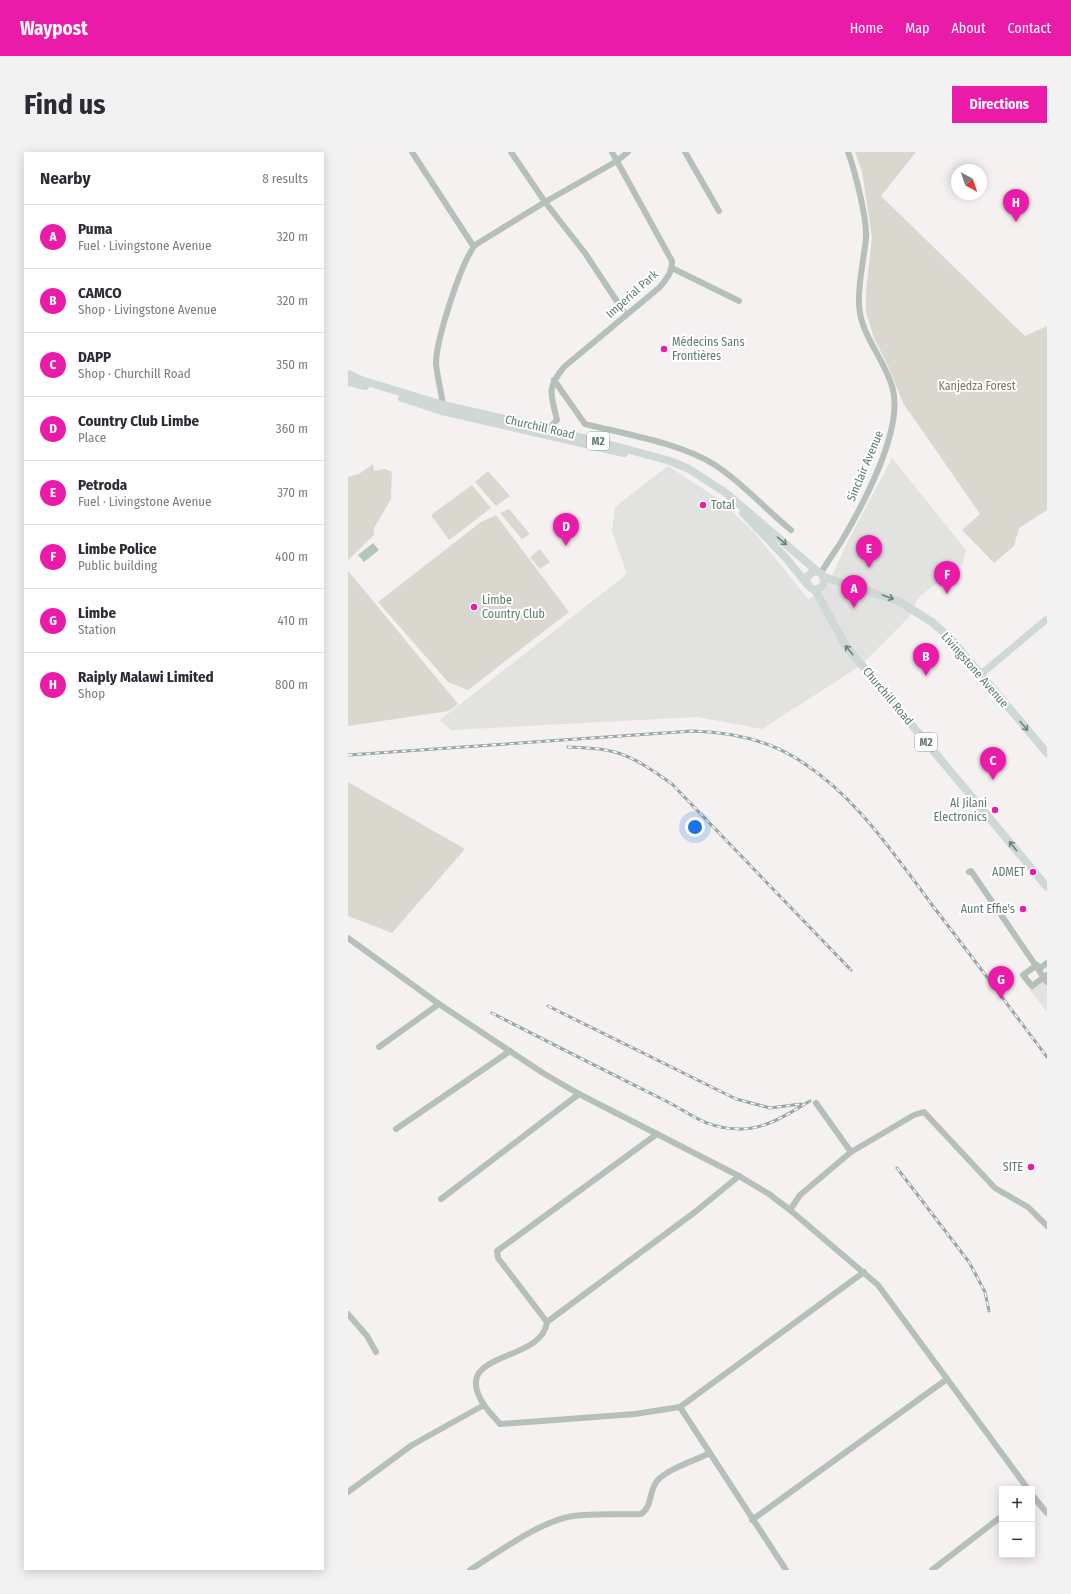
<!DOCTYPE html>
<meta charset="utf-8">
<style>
body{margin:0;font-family:"Fira Sans Condensed",sans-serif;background:#f2f2f3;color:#2b2b33}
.controls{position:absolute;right:12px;bottom:12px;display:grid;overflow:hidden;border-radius:0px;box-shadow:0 2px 10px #0003}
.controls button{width:36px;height:36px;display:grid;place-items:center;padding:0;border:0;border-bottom:1px solid #e1e1e2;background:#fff;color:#2b2b33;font:20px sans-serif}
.compass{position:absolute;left:603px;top:12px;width:36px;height:36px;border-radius:50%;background:#fff;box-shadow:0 2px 10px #0003;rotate:140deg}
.you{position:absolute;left:347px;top:675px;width:14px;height:14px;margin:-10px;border:3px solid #fff;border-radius:50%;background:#1a73e8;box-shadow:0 0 0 6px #1a73e833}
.badge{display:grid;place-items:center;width:26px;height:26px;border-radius:50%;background:#eb1baa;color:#fff;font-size:13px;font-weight:700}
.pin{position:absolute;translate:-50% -33px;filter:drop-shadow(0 1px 2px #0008)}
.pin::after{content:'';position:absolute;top:21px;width:14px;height:12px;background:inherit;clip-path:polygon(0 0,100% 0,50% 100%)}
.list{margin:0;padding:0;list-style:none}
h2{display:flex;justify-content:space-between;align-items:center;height:52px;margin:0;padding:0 16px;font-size:17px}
h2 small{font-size:13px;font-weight:400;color:#7c7c81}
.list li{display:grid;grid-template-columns:26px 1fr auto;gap:12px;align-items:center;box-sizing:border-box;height:64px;padding:0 16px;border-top:1px solid #e1e1e2}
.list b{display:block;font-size:15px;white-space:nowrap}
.list p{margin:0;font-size:13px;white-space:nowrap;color:#7c7c81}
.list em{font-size:13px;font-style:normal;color:#7c7c81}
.map{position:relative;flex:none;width:699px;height:1418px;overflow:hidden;border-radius:0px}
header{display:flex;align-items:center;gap:24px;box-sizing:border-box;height:56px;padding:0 20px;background:#eb1baa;color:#fff}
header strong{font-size:19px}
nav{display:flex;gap:22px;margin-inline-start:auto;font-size:14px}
.intro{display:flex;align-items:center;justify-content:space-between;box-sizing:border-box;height:96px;padding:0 24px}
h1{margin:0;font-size:28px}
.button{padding:10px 18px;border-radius:0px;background:#eb1baa;color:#fff;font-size:14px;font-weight:700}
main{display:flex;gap:24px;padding:0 24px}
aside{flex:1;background:#fff;border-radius:0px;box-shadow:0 2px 10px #0003}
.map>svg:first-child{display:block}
.built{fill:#e2e2e0}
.green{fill:#dad7cf}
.water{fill:#b3c6ba}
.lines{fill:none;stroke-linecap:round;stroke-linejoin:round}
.minor{stroke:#b6c0bb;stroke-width:6}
.major{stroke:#cfd8d4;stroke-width:7}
.highway{stroke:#cfd8d4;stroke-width:8}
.rail-casing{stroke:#98a7a0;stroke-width:3}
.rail{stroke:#fff;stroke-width:1.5;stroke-dasharray:4.5;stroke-linecap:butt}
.oneway{stroke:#698678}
.poi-dot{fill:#eb1baa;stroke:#fff;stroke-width:1.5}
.labels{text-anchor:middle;stroke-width:4;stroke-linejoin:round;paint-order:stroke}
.shield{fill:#fff;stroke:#8ea49a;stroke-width:1}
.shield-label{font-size:11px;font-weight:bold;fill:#5e7d6e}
.street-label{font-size:12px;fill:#5e7d6e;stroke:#fff}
.poi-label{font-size:12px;fill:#5e7d6e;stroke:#fff;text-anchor:end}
.park-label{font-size:12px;fill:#7a7761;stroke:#fff}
</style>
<header>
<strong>Waypost</strong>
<nav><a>Home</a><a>Map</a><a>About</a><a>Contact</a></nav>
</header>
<div class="intro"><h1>Find us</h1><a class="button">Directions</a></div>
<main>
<aside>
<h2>Nearby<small>8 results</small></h2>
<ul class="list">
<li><span class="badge">A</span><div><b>Puma</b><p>Fuel · Livingstone Avenue</p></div><em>320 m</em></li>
<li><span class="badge">B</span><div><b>CAMCO</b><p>Shop · Livingstone Avenue</p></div><em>320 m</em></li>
<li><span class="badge">C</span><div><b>DAPP</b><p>Shop · Churchill Road</p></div><em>350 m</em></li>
<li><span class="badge">D</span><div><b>Country Club Limbe</b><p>Place</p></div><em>360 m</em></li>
<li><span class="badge">E</span><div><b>Petroda</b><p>Fuel · Livingstone Avenue</p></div><em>370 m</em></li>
<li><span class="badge">F</span><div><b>Limbe Police</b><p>Public building</p></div><em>400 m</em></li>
<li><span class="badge">G</span><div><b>Limbe</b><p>Station</p></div><em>410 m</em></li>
<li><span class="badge">H</span><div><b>Raiply Malawi Limited</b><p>Shop</p></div><em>800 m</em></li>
</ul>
</aside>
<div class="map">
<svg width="699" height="1418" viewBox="0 0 699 1418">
<rect width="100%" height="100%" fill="#f5f1f1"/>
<g class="built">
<polygon points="544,306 618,398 615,411 571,445 561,465 512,514 414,577 349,565 103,578 92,568 279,422 264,379 267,355 320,314 372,348 406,380 460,447 477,439 500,389"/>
<polygon points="699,825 699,860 682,838"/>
</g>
<g class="green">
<polygon points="507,0 568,0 533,44 677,184 699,174 699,358 671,376 666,394 646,411 614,378 632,362 555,251 541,216 526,186 518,160 518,139 524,85 514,20"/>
<polygon points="25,312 26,319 37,317 44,320 43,347 26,376 26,383 0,408 0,325 11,322"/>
<polygon points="140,319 162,344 148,354 127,330"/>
<polygon points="124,333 143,356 101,388 83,363"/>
<polygon points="161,357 182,382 174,387 152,361"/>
<polygon points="148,363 221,460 120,538 100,530 30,450 133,370"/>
<polygon points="192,397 202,410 192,417 182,405"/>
<polygon points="0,419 16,438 110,552 101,559 0,574"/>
<polygon points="0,630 117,697 44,781 0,764"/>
</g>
<polygon class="water" points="25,391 31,398 16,410 10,403"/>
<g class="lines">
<g class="minor">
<polyline points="64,0 124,92 127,93"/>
<polyline points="163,0 197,50 237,101 278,163"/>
<polyline points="337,0 371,59"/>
<polyline points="324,116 391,149"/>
<path d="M206 228 237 272C277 282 332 291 367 313 395 331 417 357 443 378"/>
<path d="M95 256C96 250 88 222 88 210 89 186 112 113 127 93L197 50 269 9 280 0"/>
<path d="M198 279 209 268C203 242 198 237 216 215L312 135C319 126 324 121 324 109L264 0"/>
<path d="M473 421C479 410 486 401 493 390 514 355 555 279 545 238 538 208 512 184 511 152 510 130 516 107 518 86 519 66 507 19 500 0"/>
<polyline points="621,720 623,719 699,830"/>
<polyline points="0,786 91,852 195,921 231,942 391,1024 421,1042 442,1058 530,1133 680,1337"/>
<polyline points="689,813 675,823 684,834 699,823"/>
<polyline points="691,817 699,811"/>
<polyline points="31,895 91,852"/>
<polyline points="468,951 503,1000"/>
<polyline points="48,977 162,899"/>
<path d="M309 982 149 1099 150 1106 199 1170C194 1212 100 1198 136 1253 141 1260 147 1266 152 1272L287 1262 332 1255 516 1120"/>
<polyline points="93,1047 231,942"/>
<polyline points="442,1058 452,1043 503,1000 566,963 576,960 647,1036 680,1055 699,1074"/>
<polyline points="0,1162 19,1184 28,1200"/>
<polyline points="199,1170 347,1060 391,1024"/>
<polyline points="332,1255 438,1418"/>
<polyline points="0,1340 64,1293 136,1253"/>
<polyline points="684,1343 699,1361"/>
<polyline points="404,1368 599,1227"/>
<path d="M122 1418C151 1400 192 1369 225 1364 247 1361 271 1363 293 1362 304 1356 301 1338 309 1329 319 1317 348 1308 362 1301"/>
<polyline points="584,1418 654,1364"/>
</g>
<polyline class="major" points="632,523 699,467"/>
<g class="highway">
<polyline points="0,222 13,228 95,253 201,277 278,297 322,309 341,317 378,341 469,419"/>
<polyline points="0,230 17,234"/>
<polyline points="54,246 94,259 276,301"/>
<polyline points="395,361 438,406 459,432"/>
<polyline points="476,425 550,449 584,470 603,487 699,601"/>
<polyline points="467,438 474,435 477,428 473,421 466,419 458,426 459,432 464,437 467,438 498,494 699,735"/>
</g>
<g class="rail-casing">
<g id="rail">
<path d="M220 595C239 596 260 596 278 604 294 610 308 621 323 631L503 818"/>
<path d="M0 603 345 579C379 580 416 587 446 605 505 640 544 699 584 753 623 803 661 855 699 905"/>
<polyline points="200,854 388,947 422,956 453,952"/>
<path d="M144 861C200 890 256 918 312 946 342 960 354 976 390 977 417 978 440 962 462 949"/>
<polyline points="549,1016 621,1110 637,1140 641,1159"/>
</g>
</g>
<use href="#rail" class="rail"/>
</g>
<defs><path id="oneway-shaft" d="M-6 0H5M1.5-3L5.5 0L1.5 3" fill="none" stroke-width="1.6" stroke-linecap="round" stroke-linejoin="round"/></defs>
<g class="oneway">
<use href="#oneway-shaft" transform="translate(434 389) rotate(40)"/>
<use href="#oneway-shaft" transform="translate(540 445) rotate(20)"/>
<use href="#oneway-shaft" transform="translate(501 498) rotate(-129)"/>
<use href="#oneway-shaft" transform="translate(676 574) rotate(50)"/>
<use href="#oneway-shaft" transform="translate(665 694) rotate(-129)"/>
</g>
<g class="poi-dot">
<circle cx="316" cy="197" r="4"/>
<circle cx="355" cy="353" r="4"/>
<circle cx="126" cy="455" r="4"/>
<circle cx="647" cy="658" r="4"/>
<circle cx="685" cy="720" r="4"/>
<circle cx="675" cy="757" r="4"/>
<circle cx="683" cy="1015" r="4"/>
</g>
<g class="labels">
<g class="shield">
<rect x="239" y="280" width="22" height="18" rx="3"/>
<rect x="567" y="581" width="22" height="18" rx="3"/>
</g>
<g class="shield-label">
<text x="250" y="293">M2</text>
<text x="578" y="594">M2</text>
</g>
<g class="street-label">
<text transform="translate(284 142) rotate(-42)" y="4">Imperial Park</text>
<text transform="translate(192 275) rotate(13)" y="4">Churchill Road</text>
<text transform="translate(517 314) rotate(-67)" y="4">Sinclair Avenue</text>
<text transform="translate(627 518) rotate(49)" y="4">Livingstone Avenue</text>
<text transform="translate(540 544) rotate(50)" y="4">Churchill Road</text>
</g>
<g class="poi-label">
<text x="324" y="194" text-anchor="start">Médecins Sans<tspan x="324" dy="14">Frontières</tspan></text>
<text x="363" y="357" text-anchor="start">Total</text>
<text x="134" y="452" text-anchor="start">Limbe<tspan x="134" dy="14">Country Club</tspan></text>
<text x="639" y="655">Al Jilani<tspan x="639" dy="14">Electronics</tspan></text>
<text x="677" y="724">ADMET</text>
<text x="667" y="761">Aunt Effie's</text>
<text x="675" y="1019">SITE</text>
</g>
<g class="park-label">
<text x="629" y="238">Kanjedza Forest</text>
</g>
</g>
</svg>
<div class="controls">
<button>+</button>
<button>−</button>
</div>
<svg class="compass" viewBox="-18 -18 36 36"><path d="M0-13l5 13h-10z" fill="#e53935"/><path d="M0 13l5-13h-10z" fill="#7c7c81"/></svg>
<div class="you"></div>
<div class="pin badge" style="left:506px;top:456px">A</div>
<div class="pin badge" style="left:578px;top:524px">B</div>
<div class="pin badge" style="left:645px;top:628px">C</div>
<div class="pin badge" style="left:218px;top:394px">D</div>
<div class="pin badge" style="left:521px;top:416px">E</div>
<div class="pin badge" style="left:599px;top:442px">F</div>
<div class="pin badge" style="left:653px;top:847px">G</div>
<div class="pin badge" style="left:668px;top:70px">H</div>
</div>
</main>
